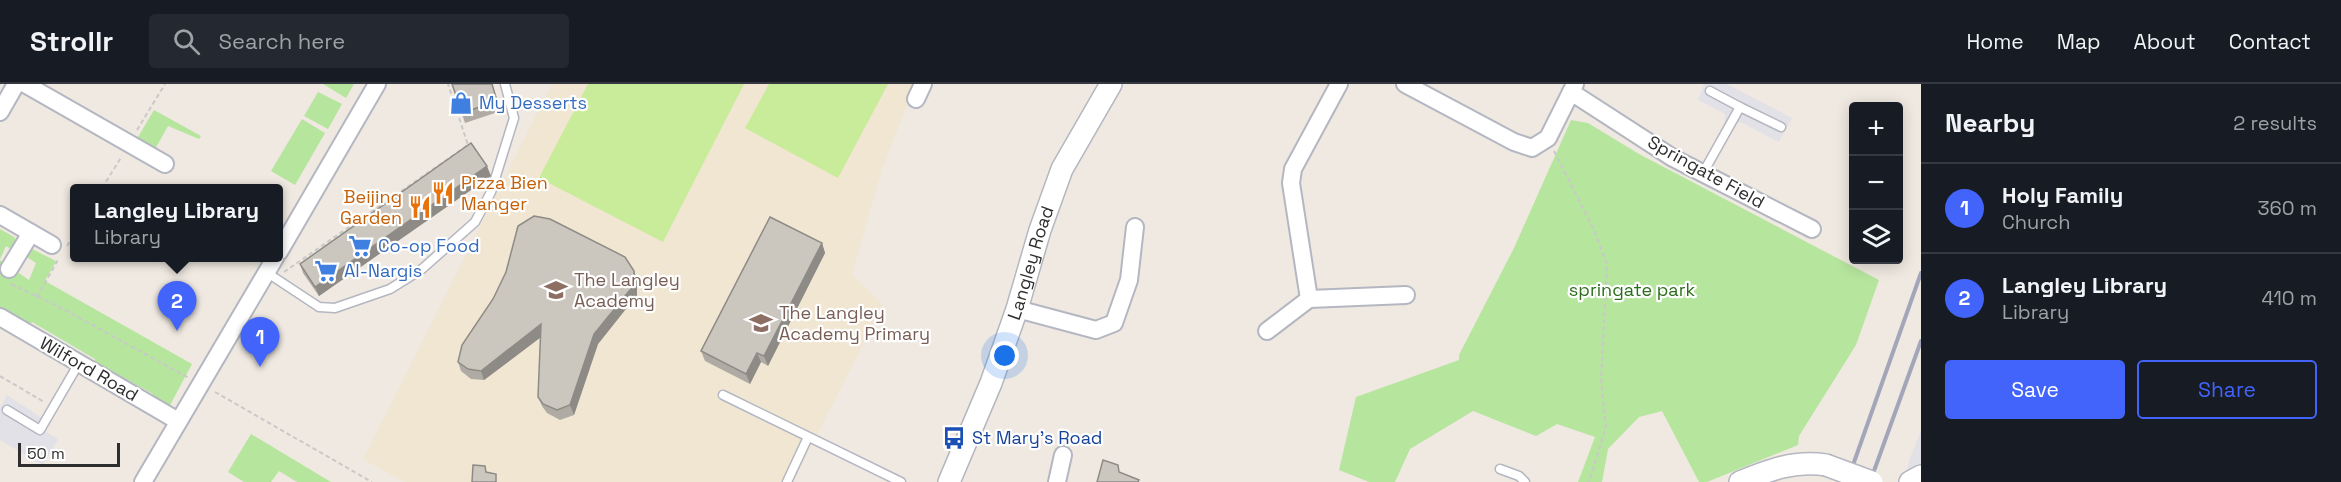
<!DOCTYPE html>
<meta charset="utf-8">
<style>
body{margin:0;font-family:"Space Grotesk",sans-serif;background:#242831;color:#f1f3f6}
.controls{position:absolute;right:18px;top:18px;display:grid;overflow:hidden;border-radius:6px;box-shadow:0 3px 15px #0003}
.controls button{width:54px;height:54px;display:grid;place-items:center;padding:0;border:0;border-bottom:2px solid #363941;background:#171b24;color:#f1f3f6;font:30px sans-serif}
.scale{position:absolute;left:18px;bottom:15px;width:102px;box-sizing:border-box;padding-left:6px;border:3px solid #2e2e2e;border-top:0;font-size:16px;line-height:21px;white-space:nowrap;color:#2e2e2e;-webkit-text-stroke:4px #fff;paint-order:stroke}
.you{position:absolute;left:1005px;top:272px;width:21px;height:21px;margin:-15px;border:4px solid #fff;border-radius:50%;background:#1a73e8;box-shadow:0 0 0 9px #1a73e833}
.badge{display:grid;place-items:center;width:39px;height:39px;border-radius:50%;background:#4264fb;color:#fff;font-size:20px;font-weight:700}
.pin{position:absolute;translate:-50% -50px;filter:drop-shadow(0 2px 3px #0008)}
.pin::after{content:'';position:absolute;top:32px;width:21px;height:18px;background:inherit;clip-path:polygon(0 0,100% 0,50% 100%)}
.popup{position:absolute;left:70px;top:100px;width:213px;height:78px;box-sizing:border-box;display:grid;place-content:center;border-radius:6px;background:#171b24;filter:drop-shadow(0 2px 4px #0005);font-size:20px;white-space:nowrap;color:#9ea1a6}
.popup b{font-size:22px;color:#f1f3f6}
.popup::after{content:'';position:absolute;left:50%;top:100%;margin-left:-12px;border:12px solid transparent;border-top-color:#171b24}
.list{margin:0;padding:0;list-style:none}
h2{display:flex;justify-content:space-between;align-items:center;height:78px;margin:0;padding:0 24px;font-size:26px}
h2 small{font-size:20px;font-weight:400;color:#9ea1a6}
.list li{display:grid;grid-template-columns:39px 1fr auto;gap:18px;align-items:center;box-sizing:border-box;height:90px;padding:0 24px;border-top:2px solid #363941}
.list b{display:block;font-size:22px;white-space:nowrap}
.list p{margin:0;font-size:20px;white-space:nowrap;color:#9ea1a6}
.list em{font-size:20px;font-style:normal;color:#9ea1a6}
.actions{display:flex;gap:12px;padding:18px 24px}
.actions a{flex:1;padding:14px 0;border:2px solid #4264fb;border-radius:6px;text-align:center;font-size:21px;color:#4264fb}
.actions .main{background:#4264fb;color:#fff}
.icon{flex:none;width:33px;height:33px;fill:none;stroke:currentColor;stroke-width:2;stroke-linecap:round;stroke-linejoin:round}
.map{position:relative;flex:none;width:1921px;height:398px;overflow:hidden}
header{display:flex;align-items:center;gap:36px;box-sizing:border-box;height:84px;padding:0 30px;background:#171b24;border-bottom:2px solid #363941}
header strong{font-size:28px}
nav{display:flex;gap:33px;margin-inline-start:auto;font-size:21px}
.search{width:420px;height:54px;background:#242831;display:flex;align-items:center;gap:15px;box-sizing:border-box;padding:0 21px;border-radius:6px;color:#9ea1a6;font-size:22px}
main{display:flex}
aside{flex:1;background:#171b24}
.map>svg:first-child{display:block}
.industrial{fill:#e3e1e8}
.education{fill:#f0e6d1}
.green{fill:#b6e59e}
.pitch{fill:#c9ec9a}
.lines{fill:none;stroke-linecap:round;stroke-linejoin:round}
.service-casing{stroke:#b4b7c1;stroke-width:11}
.minor-casing{stroke:#b4b7c1;stroke-width:20}
.tertiary-casing{stroke:#b4b7c1;stroke-width:24}
.path{stroke:#c9c9c9;stroke-width:2;stroke-dasharray:4.5 3;stroke-linecap:butt}
.service{stroke:#fff;stroke-width:8}
.minor{stroke:#fff;stroke-width:16}
.tertiary{stroke:#fff;stroke-width:21}
.rail{stroke:#a3a6b8;stroke-width:4}
.tertiary-bridge-casing{stroke:#b4b7c1;stroke-width:24;stroke-linecap:butt}
.tertiary-bridge{stroke:#fff;stroke-width:21}
.wall{fill:#afaba4}
.shaded-wall{fill:#8e8b86}
.building{fill:#cbc7bf;stroke:#8e8b86;stroke-width:1.5}
.labels{text-anchor:middle;stroke-width:4.5;stroke-linejoin:round;paint-order:stroke}
.shop-label{font-size:18px;fill:#366cbe;stroke:#fff;text-anchor:start}
.street-label{font-size:18px;fill:#2e2e2e;stroke:#fff}
.food-label{font-size:18px;fill:#c56008;stroke:#fff;text-anchor:start}
.education-label{font-size:18px;fill:#785e54;stroke:#fff;text-anchor:start}
.park-label{font-size:18px;fill:#2c6e1b;stroke:#fff}
.transit-label{font-size:18px;fill:#164399;stroke:#fff;text-anchor:start}
</style>
<header>
<strong>Strollr</strong>
<div class="search"><svg class="icon" aria-label="search" viewBox="0 0 24 24"><circle cx="10" cy="10" r="6"/><path d="M15 15l6 6"/></svg>Search here</div>
<nav><a>Home</a><a>Map</a><a>About</a><a>Contact</a></nav>
</header>
<main>
<div class="map">
<svg width="1921" height="398" viewBox="0 0 1921 398">
<rect width="100%" height="100%" fill="#efe9e1"/>
<g class="industrial">
<polygon points="1704,0 1727,0 1792,34 1779,58 1740,38 1733,41 1705,77 1725,38 1725,30 1698,16"/>
<polygon points="68,288 74,292 46,340 46,348 58,355 43,381 0,356 0,324 7,311 42,334"/>
<polygon points="1921,347 1921,382 1904,395 1910,374"/>
</g>
<polygon class="education" points="552,0 915,0 882,85 852,191 883,221 793,398 405,398 363,375"/>
<g class="green">
<polygon points="323,0 354,0 346,14"/>
<polygon points="318,8 342,20 328,45 304,32"/>
<polygon points="154,26 201,52 199,55 168,42 154,67 131,65"/>
<polygon points="302,35 325,49 295,101 271,87"/>
<polygon points="1571,36 1588,39 1639,70 1879,196 1856,261 1799,352 1798,361 1707,398 1699,398 1662,327 1639,333 1608,365 1602,398 1578,398 1595,353 1557,340 1536,352 1473,327 1410,365 1395,398 1369,398 1339,386 1356,313 1459,276 1459,271 1514,164"/>
<polygon points="0,145 14,153 18,159 16,168 6,162 0,175"/>
<polygon points="32,165 56,177 45,197 192,280 169,323 150,315 153,310 95,278 95,275 32,238 25,246 0,232 0,176 29,196 36,179 24,171"/>
<polygon points="251,350 331,398 297,398 279,387 271,398 244,398 228,388"/>
</g>
<g class="pitch">
<polygon points="588,0 744,0 663,158 539,94"/>
<polygon points="769,0 888,0 838,94 745,44"/>
</g>
<g class="lines">
<g class="service-casing">
<g id="service">
<polyline points="1710,7 1740,23"/>
<polyline points="1703,89 1740,23 1781,43"/>
<polyline points="266,188 319,223 335,224 390,205 422,185 475,138 491,108 514,34 505,0"/>
<polyline points="723,311 901,398"/>
<polyline points="7,326 40,346 79,279"/>
<polyline points="1500,385 1519,392 1525,398"/>
<polyline points="787,398 808,353"/>
</g>
</g>
<g class="minor-casing">
<g id="minor">
<polyline points="25,0 165,80"/>
<polyline points="1339,0 1293,85 1291,99 1309,215 1406,211"/>
<polyline points="1405,0 1514,58 1532,64 1548,54 1575,0"/>
<polyline points="1571,8 1673,74 1812,145"/>
<polyline points="916,15 923,0"/>
<polyline points="0,28 16,0"/>
<polyline points="0,131 52,161"/>
<polyline points="279,168 377,0"/>
<polyline points="9,185 31,149"/>
<polyline points="1017,225 1096,246 1114,239 1129,196 1135,143"/>
<polyline points="0,233 178,337"/>
<polyline points="1267,247 1309,215"/>
<polyline points="143,398 275,174"/>
<polyline points="1057,398 1063,371"/>
</g>
</g>
<g class="tertiary-casing">
<g id="tertiary">
<path id="s1" d="M949 398 991 299 1017 225 1040 146 1062 85 1111 0"/>
<path d="M1740 398C1769 386 1795 376 1826 381"/>
<polyline points="1910,398 1921,392"/>
</g>
</g>
<g class="path">
<polyline points="137,46 165,0"/>
<polyline points="1554,67 1593,144 1607,180 1601,296 1606,343 1589,398"/>
<polyline points="102,104 122,72"/>
<polyline points="67,162 75,149"/>
<polyline points="284,188 468,61 448,0"/>
<polyline points="11,200 65,226 189,294"/>
<polyline points="37,213 59,174"/>
<polyline points="0,292 44,318"/>
<polyline points="215,308 372,398"/>
</g>
<use href="#service" class="service"/>
<use href="#minor" class="minor"/>
<use href="#tertiary" class="tertiary"/>
<g class="rail">
<polyline points="1847,398 1921,189"/>
<polyline points="1870,398 1921,257"/>
</g>
<g class="tertiary-bridge-casing">
<polyline id="tertiary-bridge" points="1826,381 1872,398"/>
</g>
<use href="#tertiary-bridge" class="tertiary-bridge"/>
</g>
<g class="wall">
<polygon points="452,0 492,0 501,27 465,39"/>
<polygon points="491,92 319,212 303,189 300,180"/>
<polygon points="822,159 825,169 768,282 761,278 750,300 705,277 701,267"/>
<polygon points="634,187 637,196 637,211 598,260 574,331 560,336 547,329 542,322 538,313 541,253 484,296 471,295 461,287 458,278"/>
</g>
<g class="shaded-wall">
<polygon points="487,82 491,92 319,212 315,203"/>
<polygon points="822,159 825,169 768,282 764,272"/>
<polygon points="634,187 637,196 637,211 598,260 574,331 570,321 594,250"/>
<polygon points="541,240 545,250 484,296 481,287"/>
<polygon points="757,269 761,278 750,300 746,290"/>
</g>
<g class="building">
<polygon points="452,0 492,0 497,17 462,29"/>
<polygon points="471,59 487,82 315,203 300,180"/>
<polygon points="534,132 550,135 625,173 634,187 634,201 594,250 570,321 557,326 543,320 538,313 541,240 481,287 468,285 458,278 462,261 493,215 506,188 518,142"/>
<polygon points="770,133 822,159 764,272 757,269 746,290 701,267"/>
<polygon points="1103,376 1118,381 1119,388 1139,396 1138,398 1097,398"/>
<polygon points="473,381 485,382 486,388 496,390 496,398 472,398"/>
</g>
<defs>
<g id="shop-bare" transform="scale(1.8)"><path d="M-5-2.5h2.3a2.7 3.5 0 0 1 5.4 0H5L5.5 6h-11ZM-1.5-2.5h3a1.5 2.3 0 0 0-3 0Z" fill="#3f7fe0" stroke="#fff" stroke-width="2.5" paint-order="stroke"/></g>
<g id="restaurant-bare" transform="scale(1.8)"><path d="M-5-6h1v4h1v-4h1v4h1v-4h1v5L-1.5 .5V6h-2V.5L-5-1ZM5-6V6H3V1.5H1.5Q1.5-4 5-6Z" fill="#e8710a" stroke="#fff" stroke-width="2.5" paint-order="stroke"/></g>
<g id="supermarket-bare" transform="scale(1.8)"><path d="M-6-5.5h2.5l.6 2H6L4.5 2H-2.5L-4.4-4H-6ZM-1.5 3.2a1.3 1.3 0 1 0 .1 0ZM3 3.2a1.3 1.3 0 1 0 .1 0Z" fill="#3f7fe0" stroke="#fff" stroke-width="2.5" paint-order="stroke"/></g>
<g id="school-bare" transform="scale(1.8)"><path d="M0-5L7-2L0 1L-7-2ZM-4 1L0 2.5L4 1V4Q0 6-4 4Z" fill="#8d6e63" stroke="#fff" stroke-width="2.5" paint-order="stroke"/></g>
<g id="bus-bare" transform="scale(1.8)"><path d="M-5-6H5V4H4V6H2V4H-2V6H-4V4H-5ZM-3.5-4V0h7V-4ZM-3.5 1.2v1.5H-2V1.2ZM2 1.2v1.5H3.5V1.2Z" fill="#1a4fb4" stroke="#fff" stroke-width="2.5" paint-order="stroke"/></g>
</defs>
<g fill-rule="evenodd">
<use href="#shop-bare" x="461" y="19"/>
<use href="#restaurant-bare" x="443" y="109"/>
<use href="#restaurant-bare" x="420" y="123"/>
<use href="#supermarket-bare" x="360" y="162"/>
<use href="#supermarket-bare" x="326" y="187"/>
<use href="#school-bare" x="556" y="206"/>
<use href="#school-bare" x="761" y="239"/>
<use href="#bus-bare" x="954" y="354"/>
</g>
<g class="labels">
<g class="shop-label">
<text x="479" y="25">My Desserts</text>
<text x="378" y="168">Co-op Food</text>
<text x="344" y="193">Al-Nargis</text>
</g>
<g class="street-label">
<text transform="translate(1706 88) rotate(29)" y="6">Springate Field</text>
<text dy="6" stroke="none"><textPath href="#s1" startOffset="234">Langley Road</textPath></text>
<text transform="translate(89 285) rotate(30)" y="6">Wilford Road</text>
</g>
<g class="food-label">
<text x="461" y="105">Pizza Bien<tspan x="461" dy="21">Manger</tspan></text>
<text x="402" y="119" text-anchor="end">Beijing<tspan x="402" dy="21">Garden</tspan></text>
</g>
<g class="education-label">
<text x="574" y="202">The Langley<tspan x="574" dy="21">Academy</tspan></text>
<text x="779" y="235">The Langley<tspan x="779" dy="21">Academy Primary</tspan></text>
</g>
<g class="park-label">
<text x="1632" y="212">springate park</text>
</g>
<g class="transit-label">
<text x="972" y="360">St Mary's Road</text>
</g>
</g>
</svg>
<div class="controls">
<button>+</button>
<button>−</button>
<button><svg class="icon" aria-label="layers" viewBox="0 0 24 24"><path d="M12 4l9 5-9 5-9-5zM3 14l9 5 9-5"/></svg></button>
</div>
<div class="scale">50 m</div>
<div class="you"></div>
<div class="pin badge" style="left:260px;top:283px">1</div>
<div class="pin badge" style="left:177px;top:247px">2</div>
<div class="popup"><b>Langley Library</b>Library</div>
</div>
<aside>
<h2>Nearby<small>2 results</small></h2>
<ul class="list">
<li><span class="badge">1</span><div><b>Holy Family</b><p>Church</p></div><em>360 m</em></li>
<li><span class="badge">2</span><div><b>Langley Library</b><p>Library</p></div><em>410 m</em></li>
</ul>
<div class="actions"><a class="main">Save</a><a>Share</a></div>
</aside>
</main>
